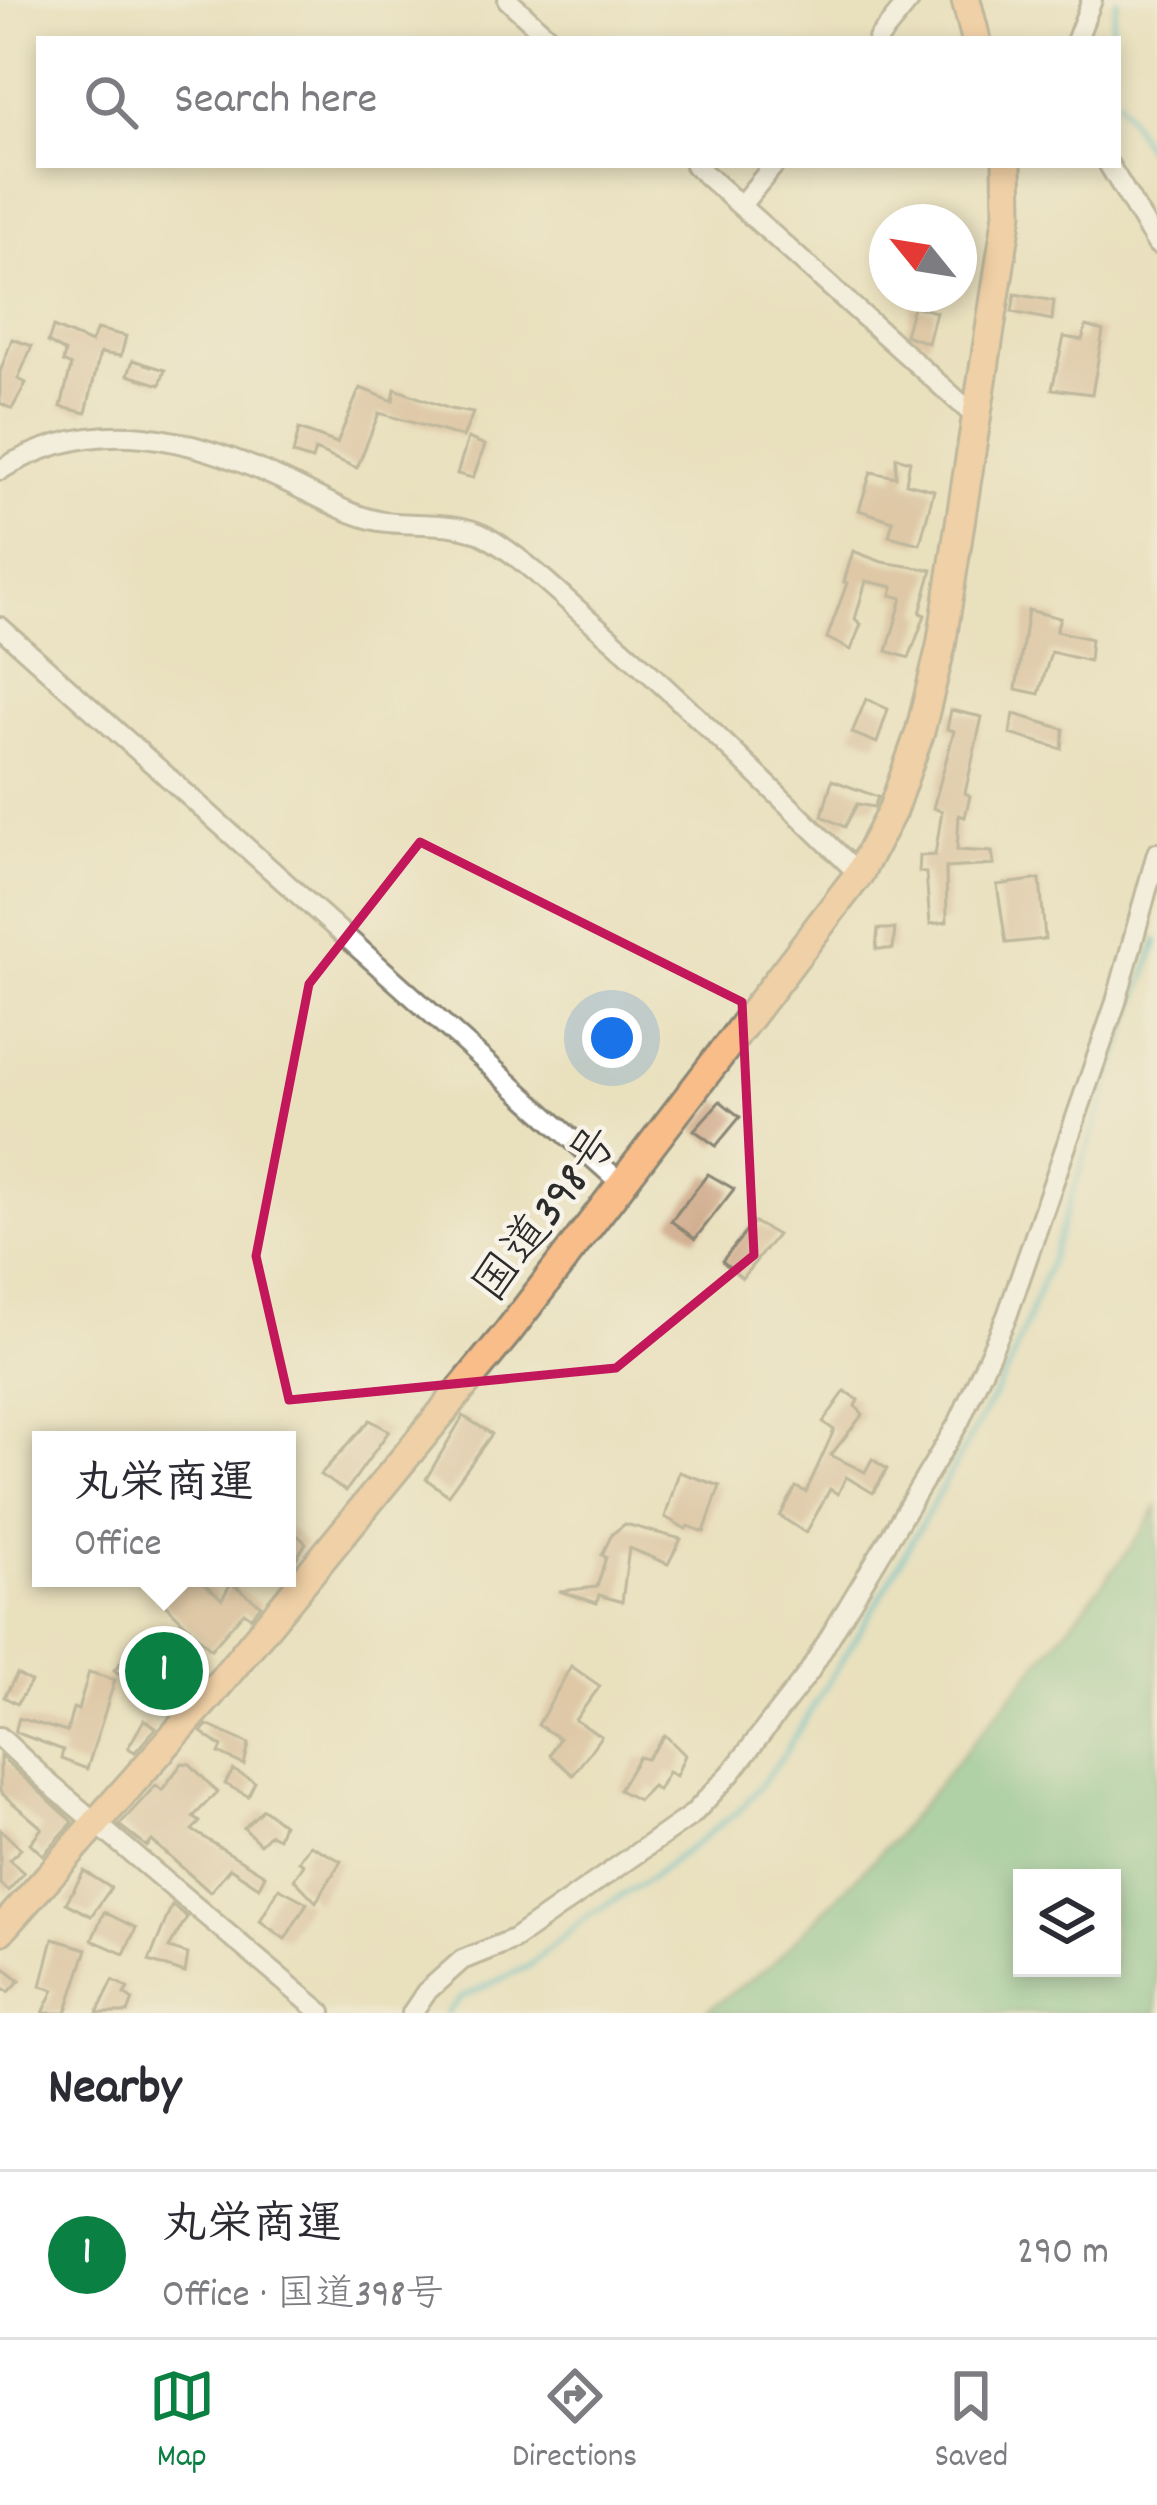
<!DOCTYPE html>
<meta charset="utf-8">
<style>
body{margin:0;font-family:Dekko,"Klee One",sans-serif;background:#f2f2f3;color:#2b2b33}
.controls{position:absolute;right:36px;bottom:36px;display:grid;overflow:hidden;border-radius:0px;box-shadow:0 6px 18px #0003}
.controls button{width:108px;height:108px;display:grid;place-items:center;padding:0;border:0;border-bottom:3px solid #e1e1e2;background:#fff;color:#2b2b33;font:60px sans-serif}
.compass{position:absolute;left:869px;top:204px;width:108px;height:108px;border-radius:50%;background:#fff;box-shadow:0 6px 18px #0003;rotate:300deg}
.you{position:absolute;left:612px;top:1038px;width:42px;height:42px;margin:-30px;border:9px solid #fff;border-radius:50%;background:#1a73e8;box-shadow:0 0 0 18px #1a73e833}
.badge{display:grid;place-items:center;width:78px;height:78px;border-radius:50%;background:#0b8043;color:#fff;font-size:39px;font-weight:700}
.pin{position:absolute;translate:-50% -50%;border:6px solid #fff;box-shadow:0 3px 12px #0006}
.popup{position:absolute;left:32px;top:1431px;width:264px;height:156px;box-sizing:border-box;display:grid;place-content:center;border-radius:0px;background:#fff;filter:drop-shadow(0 3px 9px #0005);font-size:39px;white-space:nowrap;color:#7c7c81}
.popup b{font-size:45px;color:#2b2b33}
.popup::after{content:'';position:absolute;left:50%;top:100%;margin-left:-24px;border:24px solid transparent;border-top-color:#fff}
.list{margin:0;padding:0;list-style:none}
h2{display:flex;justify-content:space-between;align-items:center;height:156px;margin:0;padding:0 48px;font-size:51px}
h2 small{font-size:39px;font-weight:400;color:#7c7c81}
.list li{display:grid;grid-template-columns:78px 1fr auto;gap:36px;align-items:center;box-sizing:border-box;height:168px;padding:0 48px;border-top:3px solid #e1e1e2}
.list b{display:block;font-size:45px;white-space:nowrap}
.list p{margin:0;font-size:39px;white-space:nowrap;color:#7c7c81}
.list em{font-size:39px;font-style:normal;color:#7c7c81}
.icon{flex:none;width:66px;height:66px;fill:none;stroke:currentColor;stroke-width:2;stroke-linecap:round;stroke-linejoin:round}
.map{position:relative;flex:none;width:1157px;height:2013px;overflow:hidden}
.search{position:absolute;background:#fff;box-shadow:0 6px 18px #0003;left:36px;right:36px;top:36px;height:132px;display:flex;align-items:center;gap:30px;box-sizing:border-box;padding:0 42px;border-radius:0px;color:#7c7c81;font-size:45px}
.sheet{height:324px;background:#fff}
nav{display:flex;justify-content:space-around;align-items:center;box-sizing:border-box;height:168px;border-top:3px solid #e1e1e2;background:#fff;font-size:33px;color:#7c7c81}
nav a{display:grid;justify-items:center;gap:6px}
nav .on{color:#0b8043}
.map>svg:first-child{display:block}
.forest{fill:#6bbd8a;stroke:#4b745a;stroke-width:3;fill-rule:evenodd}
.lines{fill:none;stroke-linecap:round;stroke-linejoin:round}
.stream{stroke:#4db9c9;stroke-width:6}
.building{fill:#d0aa8b}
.minor-casing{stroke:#8a8674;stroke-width:24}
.highway-casing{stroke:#8a8674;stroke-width:33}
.minor{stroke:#fff;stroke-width:18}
.highway{stroke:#f8bd89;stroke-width:27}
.marked{fill:none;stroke:#c2185b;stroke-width:9;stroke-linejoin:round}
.labels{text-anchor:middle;stroke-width:9;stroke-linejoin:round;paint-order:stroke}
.street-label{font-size:48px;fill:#2b2b2b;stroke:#f7f3e8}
</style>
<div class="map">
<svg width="1157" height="2013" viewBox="0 0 1157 2013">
<rect width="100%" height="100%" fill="#f7f3e8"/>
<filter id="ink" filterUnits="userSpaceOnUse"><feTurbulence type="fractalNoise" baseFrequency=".00833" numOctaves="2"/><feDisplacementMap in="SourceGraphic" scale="24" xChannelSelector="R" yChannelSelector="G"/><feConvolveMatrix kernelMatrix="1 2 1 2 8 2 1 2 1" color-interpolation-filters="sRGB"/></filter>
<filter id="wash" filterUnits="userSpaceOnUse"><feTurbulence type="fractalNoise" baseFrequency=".004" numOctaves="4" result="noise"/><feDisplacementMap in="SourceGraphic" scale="48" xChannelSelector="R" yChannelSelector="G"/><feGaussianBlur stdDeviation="2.7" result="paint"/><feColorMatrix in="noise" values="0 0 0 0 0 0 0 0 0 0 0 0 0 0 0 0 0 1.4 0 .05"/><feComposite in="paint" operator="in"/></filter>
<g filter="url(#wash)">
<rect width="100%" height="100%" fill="#e9e0bd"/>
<path class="forest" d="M1157 1507V2013H703L772 1964 893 1839 1077 1616 1141 1534ZM1022 1878H1112V1968H1022Z"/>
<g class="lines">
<g class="stream">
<polyline points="1109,39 1117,0"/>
<polyline points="1118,100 1157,167"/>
<polyline points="446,2013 462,1997 529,1966 585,1918 652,1877 742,1808 783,1756 880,1598 1008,1370 1051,1259 1157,941"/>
</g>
</g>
<g id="blocks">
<g class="building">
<polygon points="1015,294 1054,301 1052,320 1012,312"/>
<polygon points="913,306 936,312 928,343 905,335"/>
<polygon points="1086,326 1103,331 1092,394 1052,389 1064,337 1082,340"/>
<polygon points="53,327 91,343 97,329 126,336 121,356 100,353 86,413 61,407 71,366 63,362 65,352 48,342"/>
<polygon points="12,339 32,346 18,379 26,383 12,409 0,403 0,372"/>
<polygon points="133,360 165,370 160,385 128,375"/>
<polygon points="360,388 393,401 395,389 450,409 473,413 463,437 379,413 357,468 315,450 312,460 293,454 299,429 337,443"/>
<polygon points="468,438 485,445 473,478 457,474"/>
<polygon points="896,457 910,461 906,483 934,490 920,544 889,536 893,521 859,510 871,472 896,477"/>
<polygon points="853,551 882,562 932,570 920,613 925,615 909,658 887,651 902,598 891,595 893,587 866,581 855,619 861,624 851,650 827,638 847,583 844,582"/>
<polygon points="1028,610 1060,618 1056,631 1091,639 1089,661 1051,652 1039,694 1016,689"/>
<polygon points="866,699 888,709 877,743 852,733"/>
<polygon points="951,710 982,717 965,793 970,796 965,817 959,815 957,850 992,852 994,865 946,868 947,922 930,924 926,873 919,872 920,856 935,855 942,811 933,808 954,731 947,729"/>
<polygon points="1014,714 1064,729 1062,749 1010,734"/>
<polygon points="832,780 878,797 874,807 857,804 845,827 822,816"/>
<polygon points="1040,879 1045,939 1006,943 997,885"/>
<polygon points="878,929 895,929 893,949 876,949"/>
<polygon points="720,1101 740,1117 716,1146 694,1130"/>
<polygon points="708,1174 734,1189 695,1239 671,1221"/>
<polygon points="754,1222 777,1235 742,1278 722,1261"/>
<polygon points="845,1391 858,1400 855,1406 863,1414 831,1455 865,1472 872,1459 887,1469 873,1493 846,1477 838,1494 830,1489 806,1533 780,1516 796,1487 806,1492 834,1430 823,1422"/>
<polygon points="463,1416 492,1434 448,1495 426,1479"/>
<polygon points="370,1420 389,1431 346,1491 320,1475"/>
<polygon points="679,1472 720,1486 704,1532 688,1526 686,1529 665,1517"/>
<polygon points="625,1524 681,1539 668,1564 629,1548 622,1602 599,1595 597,1603 559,1591 597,1587 606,1557 602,1555 612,1534"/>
<polygon points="287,1526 306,1543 287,1573"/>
<polygon points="188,1578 197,1578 222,1599 231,1583 261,1605 251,1617 244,1612 211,1649 164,1603"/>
<polygon points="130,1652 153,1668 138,1688 114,1670"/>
<polygon points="571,1666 600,1686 575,1720 601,1736 573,1775 550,1755 559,1738 538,1725"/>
<polygon points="89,1672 115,1680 87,1769 61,1759 63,1750 15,1732 19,1718 67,1732 73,1708 78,1710"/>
<polygon points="17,1674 31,1682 17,1704 4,1697"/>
<polygon points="144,1720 156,1728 135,1752 128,1748"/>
<polygon points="207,1725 249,1744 244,1765 219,1753 222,1747 201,1732"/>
<polygon points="665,1735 685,1755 676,1776 668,1772 658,1790 652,1786 638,1800 619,1790 639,1757 647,1759"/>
<polygon points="0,1756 73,1822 43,1855 30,1843 42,1828 0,1792"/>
<polygon points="182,1763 190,1764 217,1792 193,1817 200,1822 192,1830 265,1875 259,1887 230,1868 210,1892 152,1841 147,1847 119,1825 156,1785 162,1790"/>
<polygon points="233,1770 255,1782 248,1796 225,1784"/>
<polygon points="263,1809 283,1824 278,1838 270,1834 260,1844 244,1828"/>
<polygon points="0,1829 21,1849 9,1860 24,1873 8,1891 0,1884"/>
<polygon points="310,1845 341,1861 316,1902 294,1879 304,1864 299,1861"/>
<polygon points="84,1871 111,1888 91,1916 66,1903"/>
<polygon points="279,1888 307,1903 285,1939 260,1921"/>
<polygon points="172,1905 187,1917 169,1948 188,1954 185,1973 149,1961"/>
<polygon points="104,1912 136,1928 124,1954 92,1940"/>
<polygon points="53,1939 87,1949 66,2013 43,2013 54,1990 41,1986"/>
<polygon points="0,1965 20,1980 9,1992 0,1986"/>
<polygon points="113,1980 128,1988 124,1994 133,2000 128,2013 97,2013"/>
</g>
</g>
</g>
<g filter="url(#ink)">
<use href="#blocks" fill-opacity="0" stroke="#8a8674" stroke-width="3"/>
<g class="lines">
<g class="minor-casing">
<g id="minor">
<polyline points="508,0 550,39"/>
<polyline points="878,39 910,0"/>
<polyline points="1077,39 1092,0"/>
<polyline points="695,165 976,417"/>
<polyline points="1109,165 1157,244"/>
<polyline points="741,205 774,165"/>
<path d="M0 470C98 411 190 437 287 482 317 496 346 514 379 521 412 527 456 519 487 537 523 558 555 590 586 617 681 698 769 787 859 874"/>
<polyline points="0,627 622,1184"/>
<polyline points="0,1737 52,1786 322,2013"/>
<polyline points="412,2013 426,1992 462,1960 514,1939 693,1814 731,1773 809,1672 959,1422 1007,1316 1116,1002 1157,853"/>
</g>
</g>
<g class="highway-casing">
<g id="highway">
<polyline points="966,0 976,39"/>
<polyline points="0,1931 210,1695 508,1332 859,874 892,811 920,732 941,646 1008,213 1007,165"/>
</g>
</g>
<use href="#minor" class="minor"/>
<use href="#highway" class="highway"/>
</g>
</g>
<path d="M0 0H1157V2013H0ZM420 842 742 1002 754 1255 616 1368 289 1400 256 1256 309 984Z" fill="#e9e0bd" fill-opacity=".55" fill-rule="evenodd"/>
<path class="marked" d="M420 842 742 1002 754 1255 616 1368 289 1400 256 1256 309 984Z"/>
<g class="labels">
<g class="street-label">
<text transform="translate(543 1212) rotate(-53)" y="17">国道398号</text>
</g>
</g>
</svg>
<div class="controls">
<button><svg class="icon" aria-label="layers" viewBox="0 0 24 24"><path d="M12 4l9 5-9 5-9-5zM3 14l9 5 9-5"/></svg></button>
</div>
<svg class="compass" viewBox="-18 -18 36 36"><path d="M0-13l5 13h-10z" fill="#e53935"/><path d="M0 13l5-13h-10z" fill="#7c7c81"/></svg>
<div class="you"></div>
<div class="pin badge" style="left:164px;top:1671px">1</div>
<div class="popup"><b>丸栄商運</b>Office</div>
<div class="search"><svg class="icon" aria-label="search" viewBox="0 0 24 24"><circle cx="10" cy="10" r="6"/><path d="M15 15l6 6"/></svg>Search here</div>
</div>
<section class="sheet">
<h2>Nearby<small></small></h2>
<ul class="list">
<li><span class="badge">1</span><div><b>丸栄商運</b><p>Office · 国道398号</p></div><em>290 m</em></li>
</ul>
</section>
<nav>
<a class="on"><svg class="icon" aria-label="map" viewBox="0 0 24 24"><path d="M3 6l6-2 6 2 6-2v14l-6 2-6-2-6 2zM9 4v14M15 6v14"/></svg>Map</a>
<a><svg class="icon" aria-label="directions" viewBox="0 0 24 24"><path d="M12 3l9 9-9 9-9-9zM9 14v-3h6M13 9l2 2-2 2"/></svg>Directions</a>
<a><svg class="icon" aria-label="saved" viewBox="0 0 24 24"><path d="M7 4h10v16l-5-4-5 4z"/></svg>Saved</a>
</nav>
